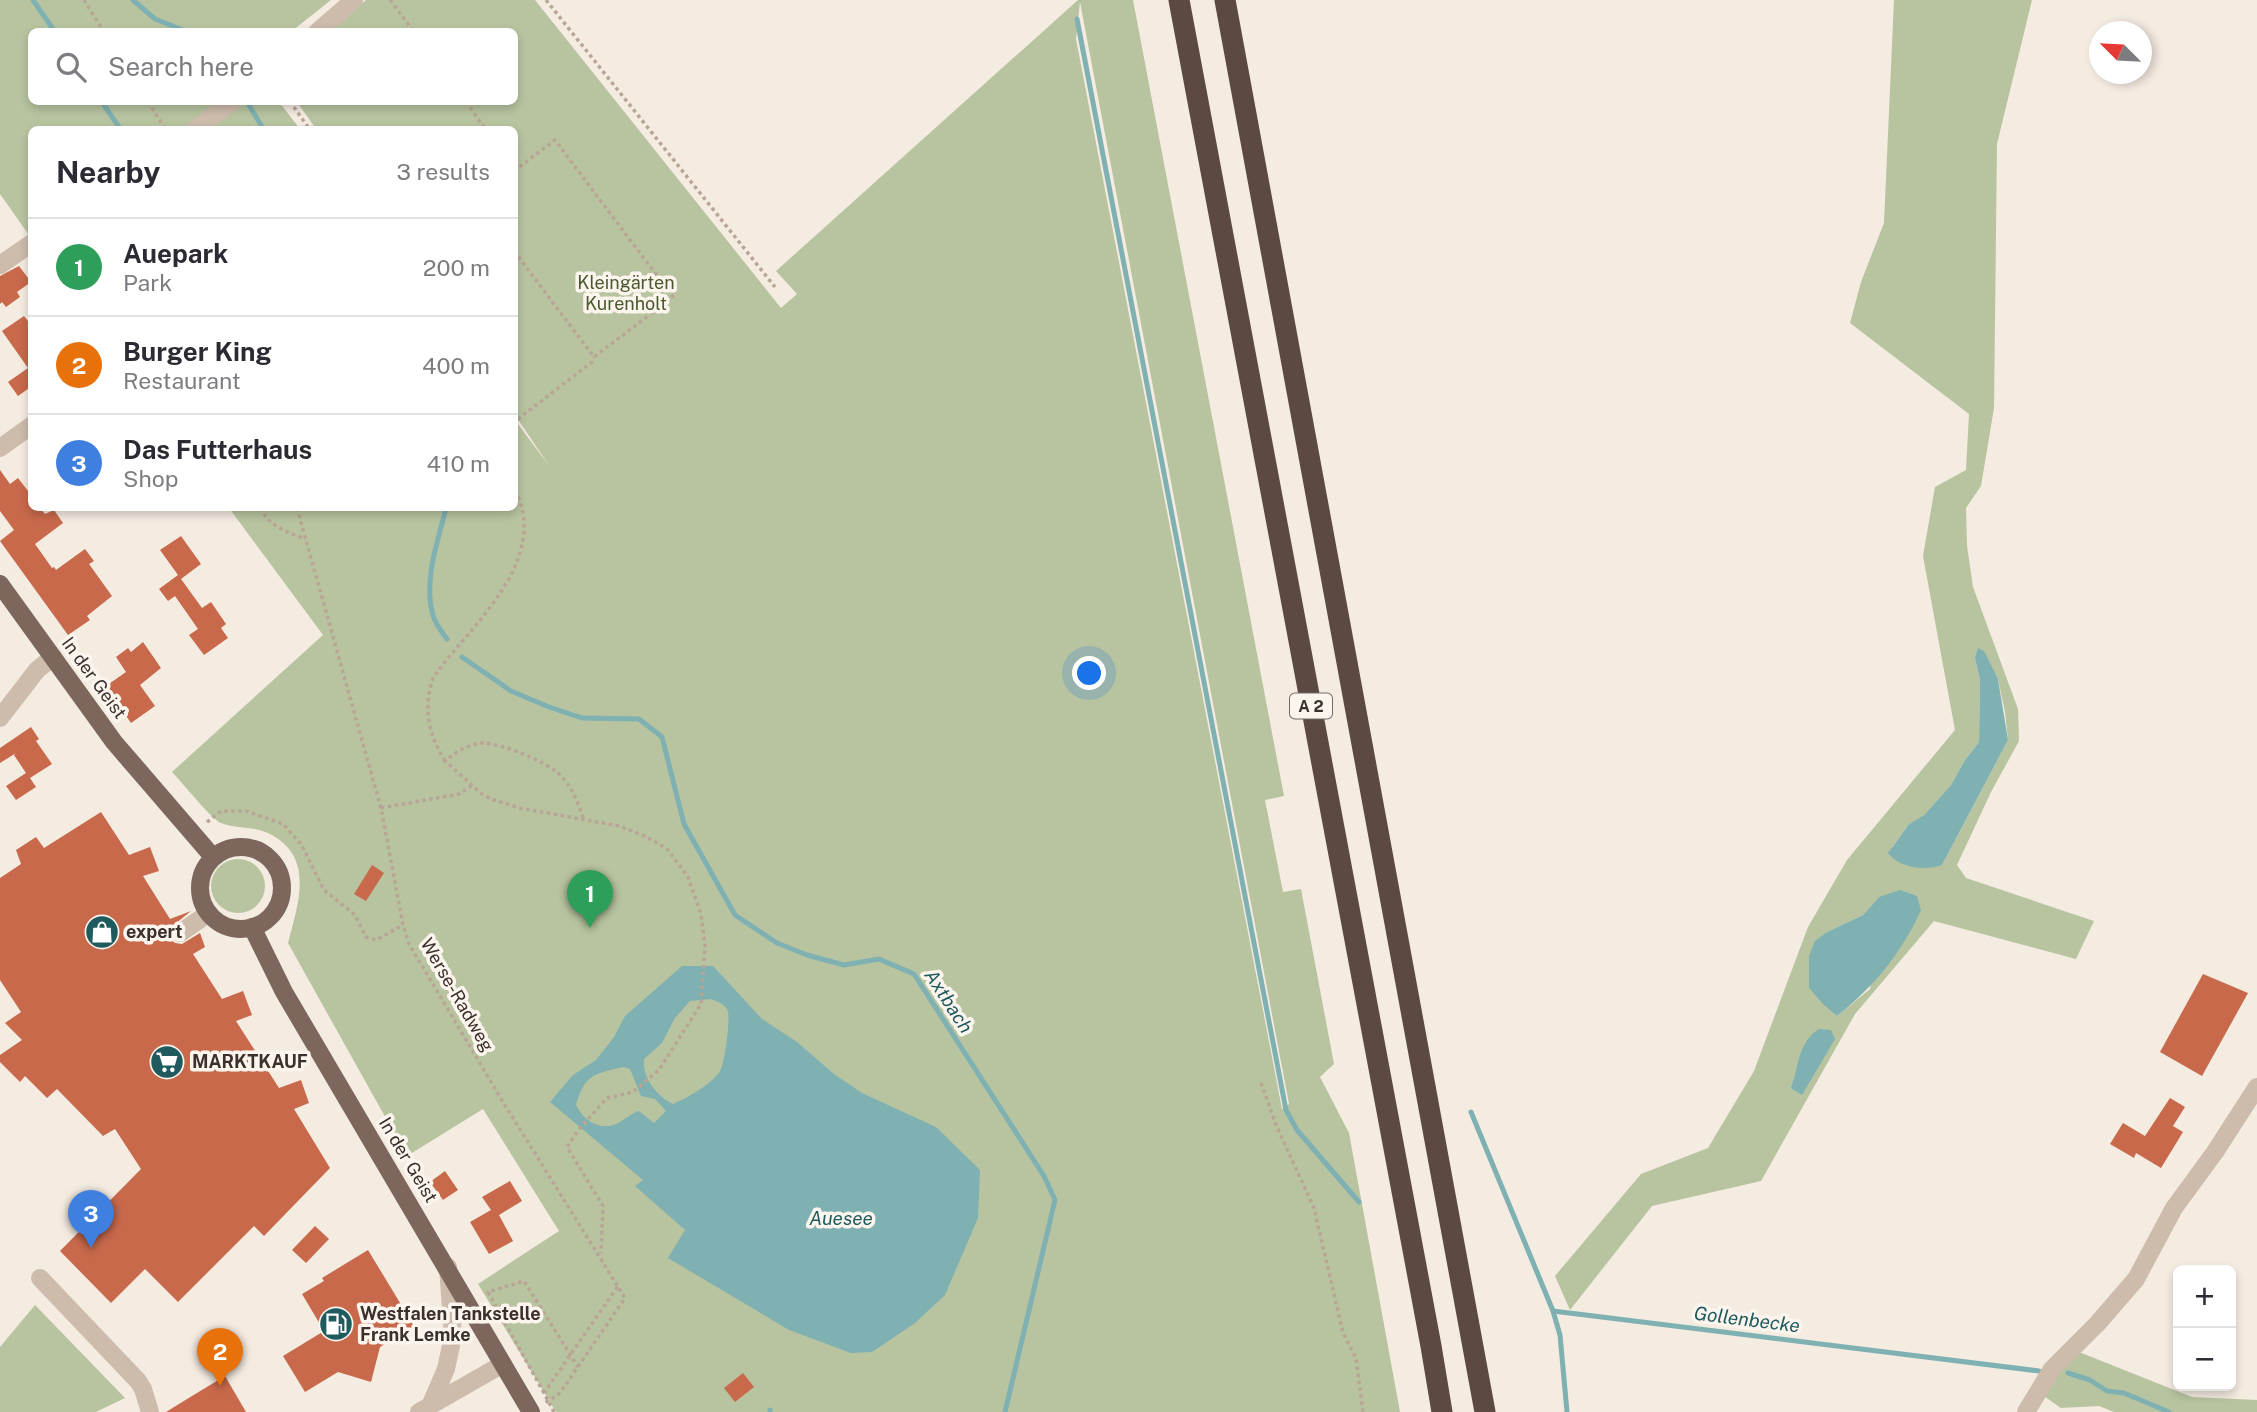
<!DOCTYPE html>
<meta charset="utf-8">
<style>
body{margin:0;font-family:"Public Sans",sans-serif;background:#f2f2f3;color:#2b2b33}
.controls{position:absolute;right:21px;bottom:21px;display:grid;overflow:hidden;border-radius:10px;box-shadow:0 4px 10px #0003}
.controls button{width:63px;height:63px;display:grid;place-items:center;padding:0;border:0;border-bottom:2px solid #e1e1e2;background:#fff;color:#2b2b33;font:35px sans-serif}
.compass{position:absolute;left:2089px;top:21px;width:63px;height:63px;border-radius:50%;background:#fff;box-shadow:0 4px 10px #0003;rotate:294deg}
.you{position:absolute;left:1090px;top:674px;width:24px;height:24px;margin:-18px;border:5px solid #fff;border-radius:50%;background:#1a73e8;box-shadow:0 0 0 10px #1a73e833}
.badge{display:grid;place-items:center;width:46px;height:46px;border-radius:50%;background:#111827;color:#fff;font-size:23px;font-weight:700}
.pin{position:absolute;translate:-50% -58px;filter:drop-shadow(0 2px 4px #0008)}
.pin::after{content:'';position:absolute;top:37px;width:24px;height:21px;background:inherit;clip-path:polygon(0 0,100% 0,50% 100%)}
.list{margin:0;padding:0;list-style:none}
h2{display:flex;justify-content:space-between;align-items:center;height:91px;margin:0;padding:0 28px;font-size:30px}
h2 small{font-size:23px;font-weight:400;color:#7c7c81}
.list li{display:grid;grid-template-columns:46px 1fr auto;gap:21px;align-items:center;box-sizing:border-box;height:98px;padding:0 28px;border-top:2px solid #e1e1e2}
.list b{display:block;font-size:26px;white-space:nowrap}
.list p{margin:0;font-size:23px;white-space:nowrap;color:#7c7c81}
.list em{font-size:23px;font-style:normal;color:#7c7c81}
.icon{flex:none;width:38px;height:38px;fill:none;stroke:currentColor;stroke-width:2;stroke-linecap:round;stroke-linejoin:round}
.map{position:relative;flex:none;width:2257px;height:1412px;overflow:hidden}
.search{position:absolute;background:#fff;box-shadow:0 4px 10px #0003;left:28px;top:28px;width:490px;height:77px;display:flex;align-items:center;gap:18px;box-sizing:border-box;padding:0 24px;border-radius:10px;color:#7c7c81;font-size:26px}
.panel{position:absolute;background:#fff;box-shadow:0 4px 10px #0003;left:28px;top:126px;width:490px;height:385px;border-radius:10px}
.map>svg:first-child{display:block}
.green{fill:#b8c4a0;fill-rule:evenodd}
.water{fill:#7fb0b2;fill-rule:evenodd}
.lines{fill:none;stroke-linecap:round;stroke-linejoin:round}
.stream{stroke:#7fb0b2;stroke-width:5}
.building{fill:#c8694b}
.path{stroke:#b9a596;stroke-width:3.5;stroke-dasharray:3.5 3.5;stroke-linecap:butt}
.minor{stroke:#cdbbac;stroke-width:18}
.major{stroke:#7d675c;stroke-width:18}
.highway{stroke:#5c4a42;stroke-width:21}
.labels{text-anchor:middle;stroke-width:7;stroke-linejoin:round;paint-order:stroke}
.shield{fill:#fbf5ee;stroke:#756b66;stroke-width:2}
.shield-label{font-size:16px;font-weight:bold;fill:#3b302b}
.park-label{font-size:18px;fill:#4a5a2e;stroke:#fbf5ee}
.street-label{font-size:18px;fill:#3b302b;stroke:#fbf5ee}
.poi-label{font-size:18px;font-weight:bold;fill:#3b302b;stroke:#fbf5ee;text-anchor:start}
.water-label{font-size:19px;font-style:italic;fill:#1f5a5e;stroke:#fbf5ee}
</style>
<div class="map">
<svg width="2257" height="1412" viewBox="0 0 2257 1412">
<rect width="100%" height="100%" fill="#f4ebe1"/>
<g class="green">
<polygon points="0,0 331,0 292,31 32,32 32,102 279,102 300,129 32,130 31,238 0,194"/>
<path d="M366 0H535L781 308 797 294 776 271 1078 0H1133L1284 796 1265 800 1283 892 1301 889 1334 1064 1320 1077 1349 1133 1400 1412H556L478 1284 559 1231 483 1109 407 1156 288 943C298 904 316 856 268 833 253 826 236 829 221 823 211 819 182 782 172 772L323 635 229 508H514L515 420 550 467 515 415 514 130 316 129 297 102H514V32L329 31ZM1080 2 1289 1104 1282 1109 1076 39Z"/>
<path d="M1894 0H2032L1997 144 1994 408 1981 486 1966 508 1967 546 1973 587 2018 709 2019 741 1991 792 1957 865 1966 878 2094 921 2076 959 1934 921 1855 1014 1761 1181 1652 1206 1570 1310 1555 1276 1641 1174 1708 1148 1754 1071 1808 927 1847 860 1955 730 1923 556 1935 487 1966 470 1969 414 1850 323 1861 282 1884 223ZM1975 658 1998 679 2005 712 2008 740 1942 865 1892 847 1909 824 1924 815 1951 785 1965 760 1979 742 1980 680ZM1879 897 1870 989 1837 1016 1809 988V956L1827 932 1863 915Z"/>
<circle cx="238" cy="886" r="27"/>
<polygon points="35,1305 125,1398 96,1412 0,1412 0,1347"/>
<polygon points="2074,1350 2192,1397 2257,1400 2257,1412 2114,1412 2099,1406 2061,1408 2041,1394"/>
</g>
<g class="water">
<path d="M1978 648 1984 651 1998 679 2008 740 1942 865C1925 871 1899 868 1888 853L1909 824 1924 815 1951 785 1965 760 1979 742 1980 680 1975 658Z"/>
<path d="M1900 890 1917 896 1921 910C1902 952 1874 987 1837 1016L1823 1004 1809 988V956L1815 941 1827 932 1863 915 1879 897Z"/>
<path d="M682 966H713L762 1019 797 1042 834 1074 862 1093 936 1127 980 1170 978 1218 945 1295 915 1323 872 1352 851 1353 789 1330 668 1258 685 1230 635 1186 643 1180 550 1102 573 1075 596 1060 614 1037 625 1016ZM711 999C718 1002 726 1004 728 1012 730 1021 725 1065 719 1073 708 1086 689 1097 673 1104 657 1096 642 1078 644 1059L662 1043 675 1018 690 1001ZM623 1067 630 1069 641 1096 655 1099 666 1111 654 1123 639 1111C629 1114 623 1122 613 1125 597 1130 583 1119 576 1105 585 1074 594 1074 623 1067Z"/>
<path d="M1819 1029 1831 1030 1835 1039 1802 1095 1791 1088C1799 1066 1798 1042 1819 1029Z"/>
</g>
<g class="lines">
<g class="stream">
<polyline points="33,0 55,32"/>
<polyline points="133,0 155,19 188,32"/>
<polyline points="1077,19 1286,1110 1297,1130 1359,1202"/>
<polyline points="102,102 121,130"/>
<polyline points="247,102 264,130"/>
<path d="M446 508C438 542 423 580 433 615 435 624 442 632 447 639"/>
<polyline points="462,657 511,691 549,707 582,718 639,719 662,737 684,824 735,915 777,943 807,955 844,965 879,959 914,974 1044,1176 1055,1200 1005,1412"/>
<polyline points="1471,1112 1553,1311 1560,1335 1567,1412"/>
<polyline points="1553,1311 2039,1371"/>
<polyline points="2068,1373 2090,1380 2107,1391 2124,1393 2169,1412"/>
<polyline points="770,1410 770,1412"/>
</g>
</g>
<g class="building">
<polygon points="19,266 31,282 17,292 20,297 6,307 2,302 0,304 0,276"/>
<polygon points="24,316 32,326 32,386 18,396 8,382 28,368 2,331"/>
<polygon points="0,470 10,484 18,478 32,496 32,508 40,508 45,514 54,510 63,523 35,544 52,568 54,567 56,570 85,549 94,561 89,564 112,596 87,616 90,620 68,635 0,541 14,530 0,511"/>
<polygon points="181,536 201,564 181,579 202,608 211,602 226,624 221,628 228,638 204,655 189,635 198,629 175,596 168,601 159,589 178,575 160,550"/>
<polygon points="143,642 161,668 140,685 155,706 131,723 106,686 126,672 116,657 128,648 131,652"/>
<polygon points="31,727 39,739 36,741 52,764 30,778 36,787 16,800 6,786 26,773 14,755 16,753 0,763 0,748"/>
<polygon points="101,812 129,855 150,847 159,871 143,876 170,919 191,911 170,928 170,939 175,943 182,944 200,933 205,947 193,954 222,999 243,991 252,1015 236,1021 279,1088 301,1080 309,1103 294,1109 330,1168 264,1236 254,1226 178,1302 145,1269 111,1303 60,1251 141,1169 115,1129 103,1136 57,1089 47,1098 25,1076 20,1082 0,1062 0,1055 22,1040 5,1023 21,1012 0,980 0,878 21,864 16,850 36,837 44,848"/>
<polygon points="372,865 384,873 366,901 354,894"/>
<polygon points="2203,974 2248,993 2202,1076 2160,1052"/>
<polygon points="2170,1098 2185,1107 2173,1126 2183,1132 2161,1168 2136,1153 2134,1158 2110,1144 2123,1123 2145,1136"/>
<polygon points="445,1171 458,1190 443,1200 430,1182"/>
<polygon points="510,1181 522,1201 499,1215 513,1241 489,1254 470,1222 491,1210 482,1197"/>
<polygon points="315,1226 329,1239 306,1263 292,1250"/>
<polygon points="368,1250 414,1326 380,1347 371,1382 338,1372 305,1392 283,1356 324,1331 302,1294 324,1281 322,1278"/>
<polygon points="743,1373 754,1387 735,1402 724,1388"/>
<polygon points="225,1376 246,1412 166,1412 192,1396"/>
</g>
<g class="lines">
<g class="path">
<polyline points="84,0 104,32"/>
<polyline points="390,0 414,32"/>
<polyline points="546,0 775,287"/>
<polyline points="148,102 166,130"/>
<polyline points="268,102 291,103 310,130"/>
<polyline points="466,102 486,130"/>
<polyline points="514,171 555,140 673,297 594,357 514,251"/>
<polyline points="514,413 518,419 592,362 594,357"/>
<path d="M260 508C269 526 288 533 306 539"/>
<polyline points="297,508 381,808 403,925 409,944 503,1102 625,1298 560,1393 545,1403"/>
<path d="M445 761C428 734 423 708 433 678 465 632 526 583 524 523 524 510 519 498 514 487"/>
<polyline points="381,808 459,794 471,786"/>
<path d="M583 818C578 802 572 787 560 775 550 763 500 743 484 743 469 743 456 752 445 761L483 795 494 800 520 808 619 826 645 836 667 849 688 877 701 914 705 945 701 1004 659 1070 633 1092 607 1098 579 1129 567 1147 603 1206 601 1253"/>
<polyline points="207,822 221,811 246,811 283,824 301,844 324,890 355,915 366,937 376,940 403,925"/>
<polyline points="1261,1083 1276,1125 1314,1208 1343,1333 1356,1358 1363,1412"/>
<polyline points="544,1393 488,1292 524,1281 578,1367"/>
<polyline points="554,1412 544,1393 618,1286"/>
</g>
<g class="minor">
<polyline points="317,32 354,0"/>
<polyline points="194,130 232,102"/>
<polyline points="0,265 32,243"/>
<polyline points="0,448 32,425"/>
<polyline points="0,718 37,670 53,657"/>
<polyline points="180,933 209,913"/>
<polyline points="40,1278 138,1381 143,1389 150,1412"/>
<polyline points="430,1406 446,1369 453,1336 448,1267"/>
<polyline points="419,1412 503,1364"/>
<polyline points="2026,1412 2052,1369 2097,1324 2136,1279 2174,1208 2215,1152 2257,1087"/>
</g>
<g class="major">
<polyline points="0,584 114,742 213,857"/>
<circle cx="241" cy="888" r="41"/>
<polyline points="252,927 284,992 531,1412"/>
</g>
<g class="highway">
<polyline points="1179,0 1431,1346 1442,1412"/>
<polyline points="1225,0 1485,1412"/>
</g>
</g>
<defs>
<g id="shop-disc" transform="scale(1.75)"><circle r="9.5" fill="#1f5a5e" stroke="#fbf5ee"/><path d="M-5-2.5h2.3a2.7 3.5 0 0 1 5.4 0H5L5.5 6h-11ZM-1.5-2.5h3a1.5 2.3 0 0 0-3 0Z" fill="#fff"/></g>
<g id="supermarket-disc" transform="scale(1.75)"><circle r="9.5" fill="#1f5a5e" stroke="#fbf5ee"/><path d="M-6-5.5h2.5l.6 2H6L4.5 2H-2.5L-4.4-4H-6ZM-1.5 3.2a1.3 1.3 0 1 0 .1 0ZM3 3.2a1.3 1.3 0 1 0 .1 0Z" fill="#fff"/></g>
<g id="fuel-disc" transform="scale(1.75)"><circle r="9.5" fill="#1f5a5e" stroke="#fbf5ee"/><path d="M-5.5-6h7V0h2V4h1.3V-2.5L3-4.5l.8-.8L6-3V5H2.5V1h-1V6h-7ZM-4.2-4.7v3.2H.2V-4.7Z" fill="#fff"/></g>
</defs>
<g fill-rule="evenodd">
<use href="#shop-disc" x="102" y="932"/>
<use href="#supermarket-disc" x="167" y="1062"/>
<use href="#fuel-disc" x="336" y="1324"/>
</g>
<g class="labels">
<rect class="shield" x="1290" y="693.5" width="42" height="25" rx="5"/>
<g class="shield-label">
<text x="1311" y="712">A 2</text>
</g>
<g class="park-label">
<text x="626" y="289">Kleingärten<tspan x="626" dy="21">Kurenholt</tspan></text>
</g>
<g class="street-label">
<text transform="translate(94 678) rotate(54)" y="6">In der Geist</text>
<text transform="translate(457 995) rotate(60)" y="6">Werse-Radweg</text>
<text transform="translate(408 1160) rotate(59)" y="6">In der Geist</text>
</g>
<g class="poi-label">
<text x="126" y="938">expert</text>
<text x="192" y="1068">MARKTKAUF</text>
<text x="360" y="1320">Westfalen Tankstelle<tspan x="360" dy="21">Frank Lemke</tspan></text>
</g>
<g class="water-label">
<text transform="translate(949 1001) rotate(57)" y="7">Axtbach</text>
<text x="841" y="1225">Auesee</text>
<text transform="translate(1747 1319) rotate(7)" y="7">Gollenbecke</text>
</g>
</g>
</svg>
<div class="controls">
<button>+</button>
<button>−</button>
</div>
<svg class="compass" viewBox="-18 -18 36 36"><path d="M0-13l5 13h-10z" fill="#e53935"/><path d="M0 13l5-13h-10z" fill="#7c7c81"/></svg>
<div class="you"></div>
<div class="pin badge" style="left:590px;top:928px;background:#2e9e5b">1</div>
<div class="pin badge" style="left:220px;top:1386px;background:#e8710a">2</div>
<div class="pin badge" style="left:91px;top:1248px;background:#3f7fe0">3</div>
<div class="search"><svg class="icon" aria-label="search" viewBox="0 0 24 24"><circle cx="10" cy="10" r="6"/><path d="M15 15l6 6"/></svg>Search here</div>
<section class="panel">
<h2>Nearby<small>3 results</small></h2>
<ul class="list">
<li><span class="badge" style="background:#2e9e5b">1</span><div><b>Auepark</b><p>Park</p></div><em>200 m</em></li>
<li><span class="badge" style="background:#e8710a">2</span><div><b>Burger King</b><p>Restaurant</p></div><em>400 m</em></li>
<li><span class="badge" style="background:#3f7fe0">3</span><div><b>Das Futterhaus</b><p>Shop</p></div><em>410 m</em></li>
</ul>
</section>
</div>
